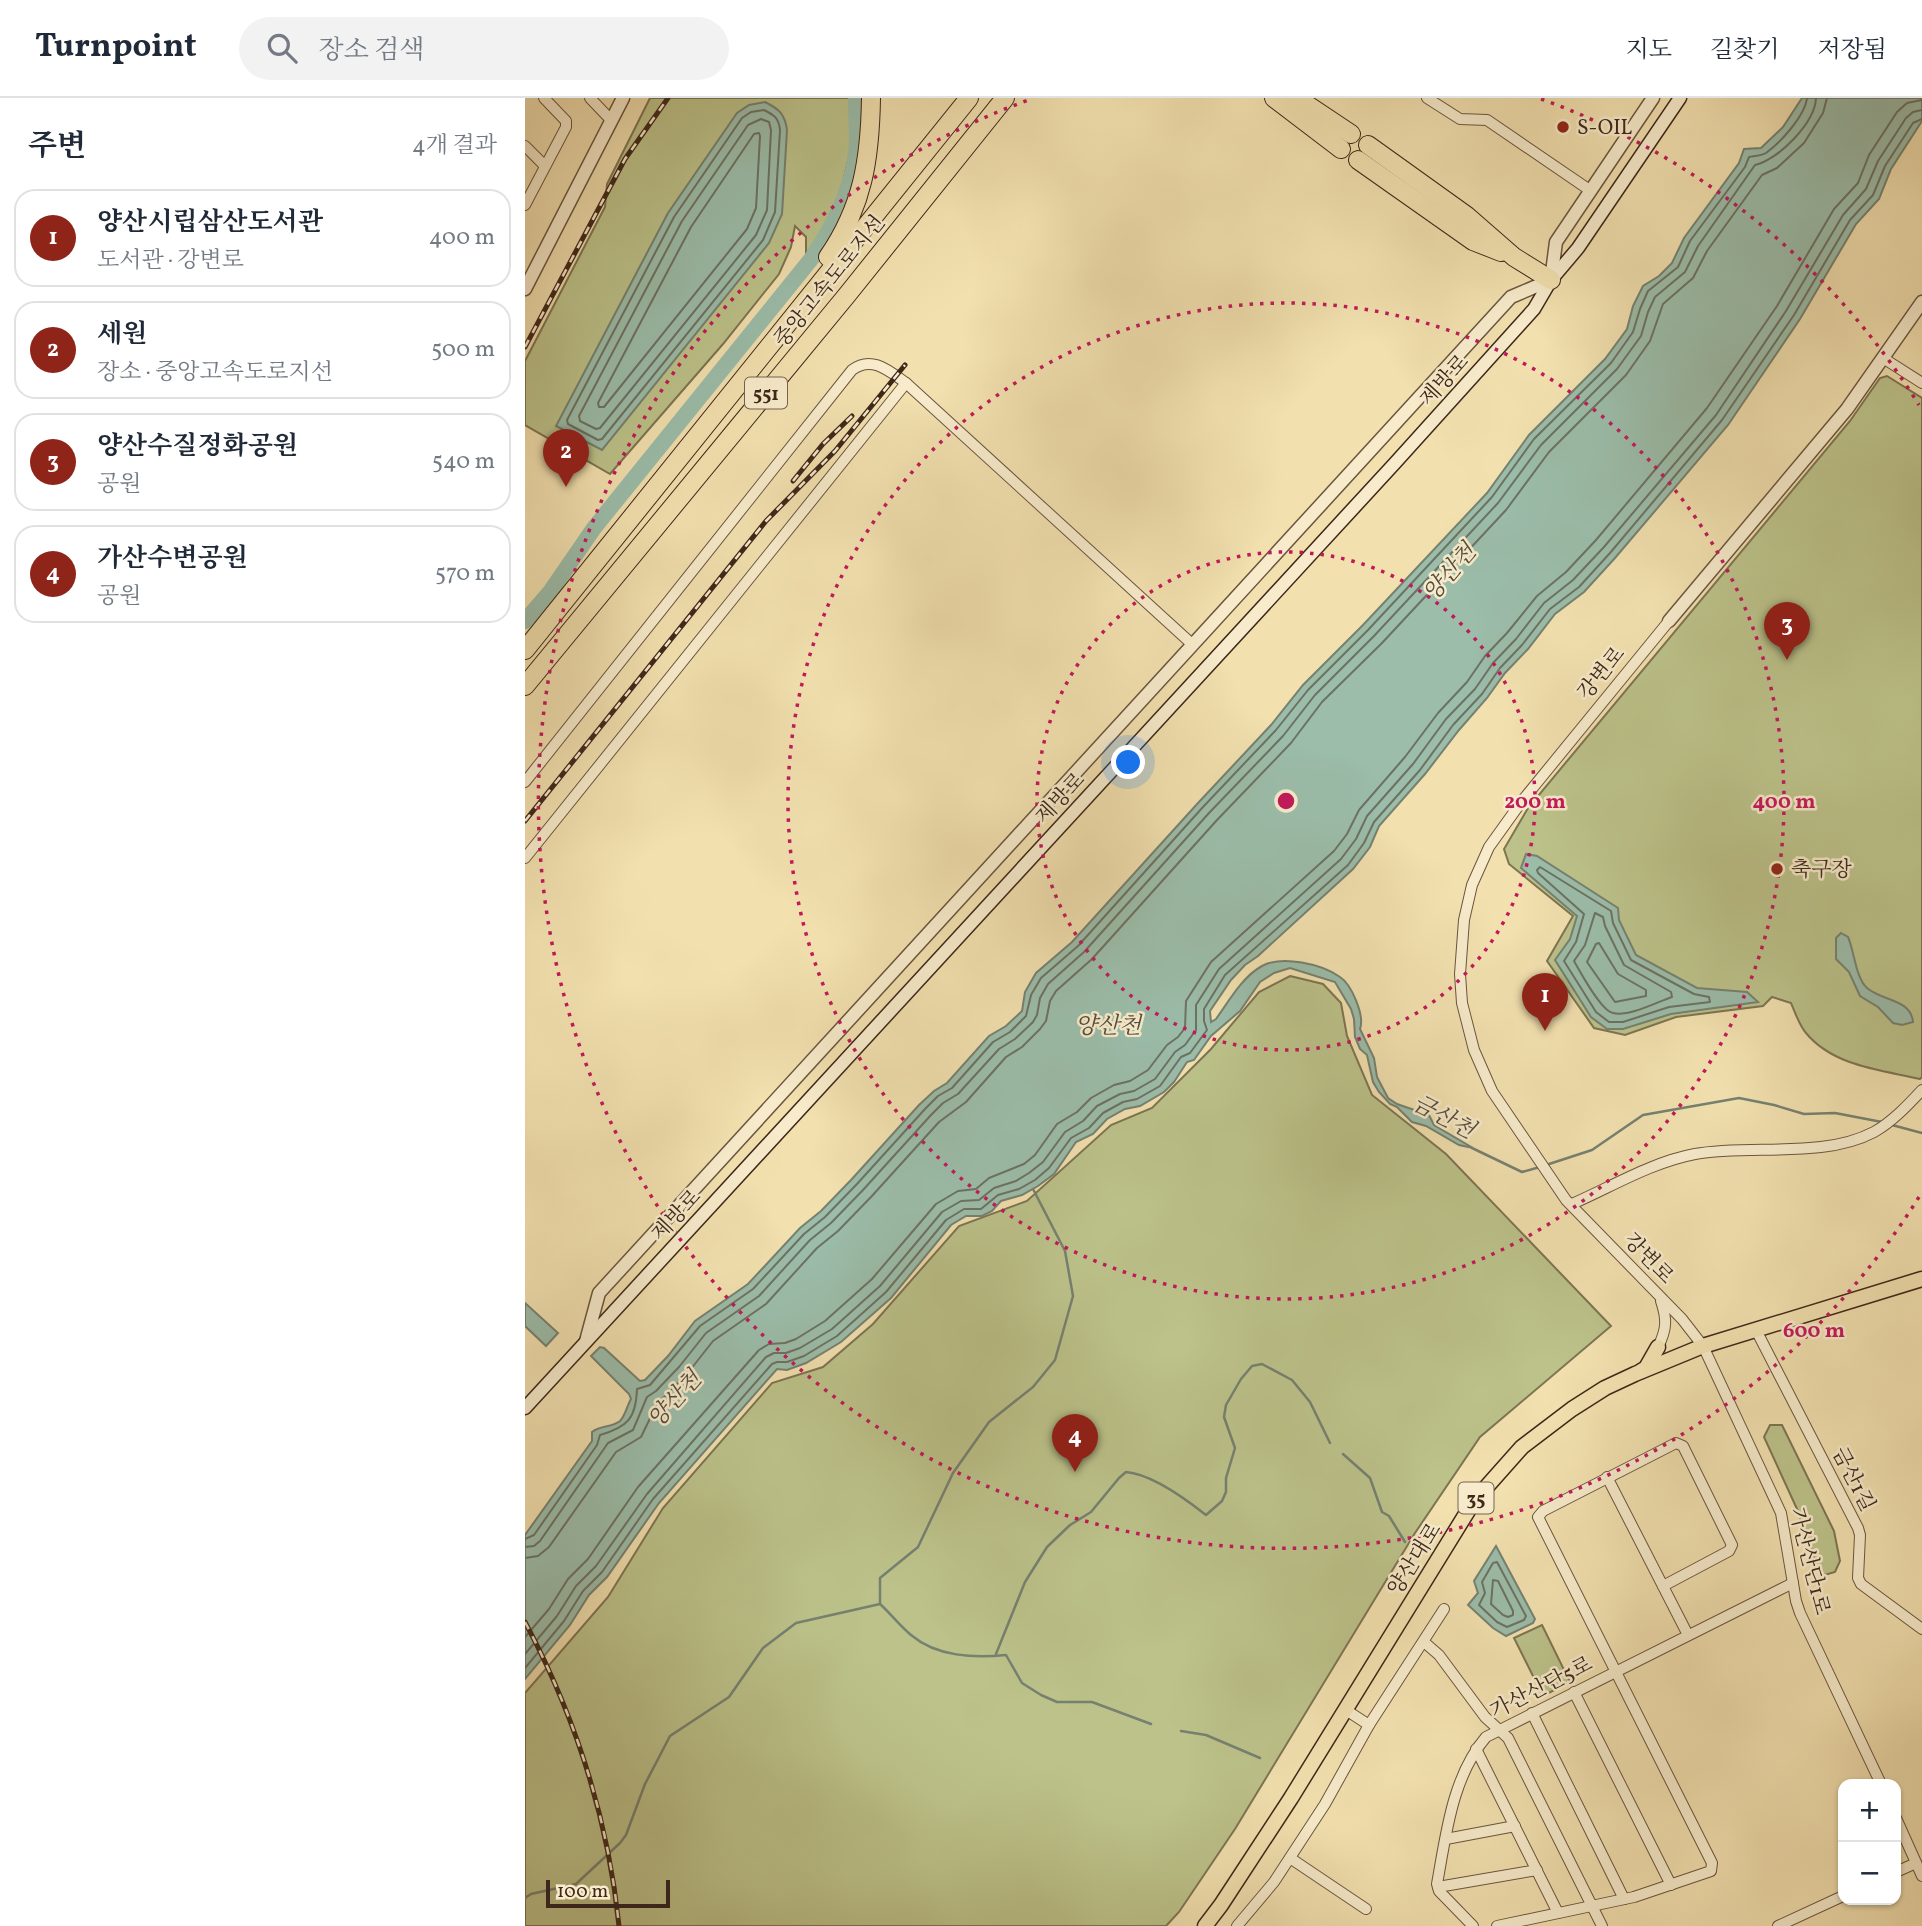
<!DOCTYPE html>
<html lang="ko">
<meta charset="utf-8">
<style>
body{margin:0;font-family:Vollkorn,"Noto Serif KR",serif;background:#f2f2f3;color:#1f2937}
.controls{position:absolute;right:21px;bottom:21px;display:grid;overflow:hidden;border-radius:14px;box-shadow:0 2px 5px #0004}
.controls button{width:63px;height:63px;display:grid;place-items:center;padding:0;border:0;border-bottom:2px solid #e0e1e3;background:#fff;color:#1f2937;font:35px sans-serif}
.scale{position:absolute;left:21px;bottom:18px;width:124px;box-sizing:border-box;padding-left:7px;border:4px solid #3e271a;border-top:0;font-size:19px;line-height:24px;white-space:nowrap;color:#3e271a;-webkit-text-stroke:5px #f7ebcb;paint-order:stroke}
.you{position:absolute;left:604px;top:665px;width:24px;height:24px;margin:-18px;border:5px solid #fff;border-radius:50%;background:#1a73e8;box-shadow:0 0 0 10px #1a73e833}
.badge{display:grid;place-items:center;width:46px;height:46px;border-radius:50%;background:#8f2418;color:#fff;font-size:23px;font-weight:700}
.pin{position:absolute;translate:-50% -58px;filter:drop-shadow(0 2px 4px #0008)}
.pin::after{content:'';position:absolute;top:37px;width:24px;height:21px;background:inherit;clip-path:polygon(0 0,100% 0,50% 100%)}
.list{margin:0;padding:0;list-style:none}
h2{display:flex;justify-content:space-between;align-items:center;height:91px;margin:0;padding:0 28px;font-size:30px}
h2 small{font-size:23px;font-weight:400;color:#747a83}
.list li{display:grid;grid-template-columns:46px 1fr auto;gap:21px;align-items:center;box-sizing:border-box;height:98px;margin:0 14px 14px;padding:0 14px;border:2px solid #e0e1e3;border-radius:21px}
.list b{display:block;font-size:26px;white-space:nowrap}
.list p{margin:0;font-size:23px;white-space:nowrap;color:#747a83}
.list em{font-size:23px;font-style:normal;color:#747a83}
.icon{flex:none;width:38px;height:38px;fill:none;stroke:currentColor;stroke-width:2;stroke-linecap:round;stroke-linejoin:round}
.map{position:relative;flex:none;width:1397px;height:1828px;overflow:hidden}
header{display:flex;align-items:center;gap:42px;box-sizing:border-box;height:98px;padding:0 35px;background:#fff;border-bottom:2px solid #e0e1e3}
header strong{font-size:33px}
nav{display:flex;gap:38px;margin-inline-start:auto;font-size:24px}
.search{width:490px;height:63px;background:#f2f2f3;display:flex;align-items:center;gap:18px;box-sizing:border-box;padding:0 24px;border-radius:38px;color:#747a83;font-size:26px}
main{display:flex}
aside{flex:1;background:#fff}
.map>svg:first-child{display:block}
.green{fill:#bcc28a;stroke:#7d7452;stroke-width:2}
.water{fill:#9bbdaa;stroke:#768170;stroke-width:2}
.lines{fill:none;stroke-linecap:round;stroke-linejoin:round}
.shore{stroke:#6c7262;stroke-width:2}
.stream{stroke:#768170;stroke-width:2.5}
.river{stroke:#9bbdaa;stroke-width:16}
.minor-casing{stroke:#6b553f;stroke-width:12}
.tertiary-casing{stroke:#6b553f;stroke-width:15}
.secondary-casing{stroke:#3e271a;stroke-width:15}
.primary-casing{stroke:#3e271a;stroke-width:17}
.motorway-casing{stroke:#3e271a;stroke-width:20}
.minor{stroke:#f7ebcb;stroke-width:10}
.tertiary{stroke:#f7ebcb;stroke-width:12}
.secondary{stroke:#f7ebcb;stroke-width:12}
.primary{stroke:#f2e0af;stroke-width:14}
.motorway{stroke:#f2e0af;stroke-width:18}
.rail-casing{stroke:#3e271a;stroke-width:5}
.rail{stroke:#f7ebcb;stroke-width:2.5;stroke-dasharray:8;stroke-linecap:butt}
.ring{fill:none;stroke:#c2185b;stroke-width:3.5;stroke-dasharray:3.5 7}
.poi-dot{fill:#8f2418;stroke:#f7ebcb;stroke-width:2.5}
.labels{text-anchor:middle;stroke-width:5;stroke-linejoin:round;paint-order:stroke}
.shield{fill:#f7ebcb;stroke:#76624f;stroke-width:2}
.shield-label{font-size:19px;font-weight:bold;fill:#3e271a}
.poi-label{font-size:21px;fill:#3e271a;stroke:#f7ebcb;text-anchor:start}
.street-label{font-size:21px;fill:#3e271a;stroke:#f7ebcb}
.water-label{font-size:23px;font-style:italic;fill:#554c3e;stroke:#f7ebcb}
.centre{fill:#c2185b;stroke:#f7ebcb;stroke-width:3.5}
.ring-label{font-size:21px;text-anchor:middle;font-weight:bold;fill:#c2185b;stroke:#f7ebcb;stroke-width:5;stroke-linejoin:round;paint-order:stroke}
</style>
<header>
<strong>Turnpoint</strong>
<div class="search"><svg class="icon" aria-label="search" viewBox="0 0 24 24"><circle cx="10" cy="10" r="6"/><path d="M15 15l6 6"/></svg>장소 검색</div>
<nav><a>지도</a><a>길찾기</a><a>저장됨</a></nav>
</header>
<main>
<aside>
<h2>주변<small>4개 결과</small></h2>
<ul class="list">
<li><span class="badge">1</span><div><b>양산시립삼산도서관</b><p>도서관 · 강변로</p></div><em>400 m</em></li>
<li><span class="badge">2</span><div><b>세원</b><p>장소 · 중앙고속도로지선</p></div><em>500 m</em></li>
<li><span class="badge">3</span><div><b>양산수질정화공원</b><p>공원</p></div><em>540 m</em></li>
<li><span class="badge">4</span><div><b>가산수변공원</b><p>공원</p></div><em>570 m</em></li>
</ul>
</aside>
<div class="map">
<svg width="1397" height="1828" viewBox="0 0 1397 1828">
<rect width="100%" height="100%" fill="#f2e0af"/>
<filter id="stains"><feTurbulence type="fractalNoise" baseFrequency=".00286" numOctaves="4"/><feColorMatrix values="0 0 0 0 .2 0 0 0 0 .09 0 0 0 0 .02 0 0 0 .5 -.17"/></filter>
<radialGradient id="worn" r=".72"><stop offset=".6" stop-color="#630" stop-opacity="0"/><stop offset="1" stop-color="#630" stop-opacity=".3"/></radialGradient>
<g class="green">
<polygon points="125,0 325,0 325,55 315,96 304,126 281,159 281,139 270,128 266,149 254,176 198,246 85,376 0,327 0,263 80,109 82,86"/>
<path d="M1362 278 1397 300V979L1395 981C1356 972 1308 968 1281 935 1274 927 1270 914 1266 905L1247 899 1238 908 1151 919 1100 937 1069 930 1022 863 1048 818 984 766 979 751 1003 710 1325 323 1355 280Z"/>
<polygon points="765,878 798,886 816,905 822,938 847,997 921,1056 1086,1228 955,1339 890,1435 710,1731 654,1814 641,1828 0,1828 0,1595 83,1499 138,1410 247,1285 298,1269 348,1226 434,1128 502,1103 586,1027 627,1010 686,951 734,894"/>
<polygon points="1245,1327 1257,1327 1309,1433 1315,1463 1310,1474 1296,1478 1272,1411 1239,1339"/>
<polygon points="1017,1527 1045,1584 1018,1598 989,1540"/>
</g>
<g class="water">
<path d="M1277 0H1397V23L1366 71 1354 101 1331 126 1275 221 1203 327 1090 460 1059 494 1030 516 1003 551 980 575 962 600 934 632 900 676 854 728 845 749 828 771 733 858 720 867 706 882 685 913 686 924 691 921C704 903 717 879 737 868 757 857 797 866 815 879 826 886 840 917 835 931L849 960 852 979 863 1000 872 1006 904 1017 909 1027 948 1050 934 1047 901 1028 887 1024 872 1009 865 1006 854 994 848 984 842 957 835 951 830 939 829 921 826 911 810 884 765 870 749 875 735 884 715 913 686 938 669 962 662 964 649 984 639 994 615 1008 600 1011 582 1021 568 1036 551 1044 529 1076 513 1088 497 1097 476 1103 467 1113 457 1118H441L426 1127 366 1200 316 1244 281 1265 262 1272 252 1271 134 1405 82 1479 64 1497 45 1527 0 1581V1437L67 1343V1334C75 1327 86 1330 95 1323 100 1318 102 1308 106 1301L104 1296 66 1258 75 1249 79 1250 115 1283 120 1282 143 1258 170 1223 223 1186 275 1130 296 1113 326 1082 394 1007 409 993 422 985 464 938 481 928 497 913 500 894 511 875 547 844 673 705 746 627 778 587 838 527 962 395 1004 337 1080 261 1102 231 1108 208 1118 188 1134 178 1147 165 1159 140 1214 65 1219 51 1236 50 1258 29Z"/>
<path d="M240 4C254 11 260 16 262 32L257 116 244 145 77 352 31 328 143 115 212 15 224 7Z"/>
<polygon points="1001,756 1012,758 1093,810 1094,822 1111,857 1172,890 1222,894 1233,904 1146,916 1098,931 1082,931 1066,919 1030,862 1045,841 1052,818 996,770"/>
<path d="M1316 835 1323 839C1329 852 1331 881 1342 890 1357 903 1386 901 1388 924L1377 927 1368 925 1353 909 1335 898 1324 874 1311 861V840Z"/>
<polygon points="0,1205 33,1235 21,1248 0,1228"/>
<polygon points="971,1448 1010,1521 1008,1525 981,1538 968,1530 943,1507 953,1495 949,1483"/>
</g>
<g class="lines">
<g class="shore">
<path d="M239 12C249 17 254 20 255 32L250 114 238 142 77 341 73 342 43 326 42 322 149 119 217 20 226 14Z"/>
<polygon points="236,21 244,24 246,32 242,112 231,137 75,330 71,331 55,323 54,318 157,123 223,27"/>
<polygon points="234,35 235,38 231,110 222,131 79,309 74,309 73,305 166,129 229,36"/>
<polygon points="1015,769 1086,813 1088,825 1106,862 1169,896 1184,899 1185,904 1144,909 1098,924 1084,924 1071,914 1039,863 1051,844 1059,816 1013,775 1012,772"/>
<path d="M1070 815 1078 819 1080 828 1099 867 1146 894 1147 899C1132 904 1104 919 1088 915 1076 913 1056 875 1049 863L1060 847Z"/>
<polygon points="1074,845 1093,876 1121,892 1121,898 1090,904 1062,864 1071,846"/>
<path d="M0 1441 9 1437 72 1347 75 1337C103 1329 111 1320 112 1291L125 1287 175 1228 228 1191 279 1136 300 1119 332 1086 400 1011 413 998 427 990 468 944 485 934 501 918 506 897 516 880 553 848 678 709 751 632 783 592 843 532 967 399 1009 341 1086 265 1108 234 1115 211 1123 193 1153 169 1165 143 1220 69 1224 59C1229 58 1236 58 1241 55 1255 45 1280 18 1282 0"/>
<path d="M0 1449 9 1448 15 1443 83 1345 108 1332 122 1299 131 1293 154 1269 181 1235 234 1198 285 1142 306 1125 338 1092 406 1017 418 1005 433 996 474 951 490 941 508 924 512 917 515 900 523 886 559 854 684 715 758 638 790 597 849 538 973 405 1016 347 1092 271 1116 238 1123 214 1130 199 1160 174 1173 148 1230 67C1253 62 1290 25 1291 0"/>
<polyline points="0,1460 13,1458 24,1449 91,1354 116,1339 132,1306 162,1276 188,1243 241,1206 292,1150 313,1133 346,1099 414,1024 441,1004 481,959 497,949 515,931 521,923 525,903 531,893 567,861 692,722 766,645 797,604 857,545 981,412 1024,354 1101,277 1125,243 1138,206 1168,180 1182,153 1237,77 1252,70 1279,45 1298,15 1302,0"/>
<polygon points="972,1464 1001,1518 999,1522 982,1529 972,1524 954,1507 960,1495 957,1484 968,1465"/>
<polygon points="968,1482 973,1483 988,1513 988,1517 983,1519 978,1517 966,1506"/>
<polyline points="0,1539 24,1511 43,1481 63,1461 113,1389 234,1252 244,1246 260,1245 271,1241 300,1223 347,1181 411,1106 433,1093 451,1091 464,1080 499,1066 510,1057 532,1026 552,1014 566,1000 589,987 605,983 623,972 642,947 653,939 660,930 661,903 686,864 809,753 822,736 834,712 880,659 913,615 942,584 960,558 982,535 1012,498 1041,474 1071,442 1182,310 1252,208 1309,111 1333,85 1344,57 1372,14 1382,5 1397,2"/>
<polyline points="0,1556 32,1518 51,1488 71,1468 122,1396 241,1259 249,1255 261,1255 275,1250 307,1231 355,1188 417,1114 436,1103 454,1102 469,1090 491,1083 504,1075 518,1064 540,1034 558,1023 572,1008 595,996 609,993 630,981 650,954 660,947 671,932 671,907 694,871 816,761 831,741 842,718 888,666 921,621 950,591 968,565 991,541 1019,505 1048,482 1079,449 1191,317 1261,213 1318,117 1341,91 1353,63 1381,20 1388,14 1397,12"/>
<polyline points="0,1570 39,1523 58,1493 77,1474 128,1401 247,1266 252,1264 262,1264 279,1258 312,1238 361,1194 421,1122 439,1111 456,1111 473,1097 494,1091 510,1082 524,1070 546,1040 564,1030 578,1015 598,1004 612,1001 635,988 656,959 665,955 682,932 679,923 679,911 700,877 823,767 839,745 849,724 895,672 928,627 957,596 975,570 997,547 1025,511 1054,489 1085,455 1197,322 1269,217 1325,122 1348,97 1360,68 1388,25 1397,21"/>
</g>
<g class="stream">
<polyline points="1367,1027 1397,1035"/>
<polyline points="947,1050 997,1074 1015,1069"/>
<polyline points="1021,1067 1067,1052 1118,1017 1214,1000 1249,1007 1279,1016 1310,1015 1357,1024"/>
<polyline points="818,1356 845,1380 857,1414 864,1418 880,1444"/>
<polyline points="355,1506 355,1480 393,1449 428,1375 464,1324 508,1289 530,1262 548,1198 540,1153 508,1091"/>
<path d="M471 1556 500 1484 522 1449 545 1427 566 1414 594 1380 601 1374C626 1376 662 1402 681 1417L697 1403 701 1394V1380L710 1350 699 1319 701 1307 716 1281 727 1268 737 1266 767 1282 785 1304 805 1345"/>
<polyline points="656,1633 681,1637 735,1660"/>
<path d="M0 1800 6 1796 51 1786 95 1745 101 1737 120 1686 145 1638 204 1599 238 1550 271 1525 355 1506C366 1516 375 1528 386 1537 412 1559 449 1560 481 1557L497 1585 516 1597 532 1604H567L626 1626"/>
</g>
<path class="river" d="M0 523 25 494 69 430 287 160C310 126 330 86 332 44 332 29 331 14 331 0"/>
<g class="minor-casing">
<g id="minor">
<polyline points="65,0 86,22"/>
<polyline points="902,0 935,21 962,22 1066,93"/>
<polyline points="0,48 20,68"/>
<polyline points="0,107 41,29 41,23 19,0"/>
<polyline points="1358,260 1397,285"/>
<polyline points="1144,523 997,703 964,749 947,787 939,822 935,876 937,905 949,952 967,993 1041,1102 1157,1221 1178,1248 1256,1415 1271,1503 1275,1515 1356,1686"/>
<path d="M0 684 327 272C347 257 364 273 381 285L668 547"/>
<polyline points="0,760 381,285"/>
<path d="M1047 1106C1086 1089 1127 1064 1170 1056 1226 1046 1298 1061 1349 1034 1367 1024 1383 1007 1397 992"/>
<polyline points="1231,1232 1333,1430 1335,1437 1333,1480 1336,1486 1397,1531"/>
<path d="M1133 1249C1142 1231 1142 1221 1136 1203"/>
<polyline points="1082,1379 1163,1537"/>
<polyline points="899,1544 914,1557 960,1619 983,1640 1077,1828"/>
<polyline points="1049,1594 1146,1787"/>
<polyline points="821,1612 844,1627"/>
<polyline points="1007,1615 1099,1801"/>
<polyline points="951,1651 1033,1815"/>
<polyline points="1371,1720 1397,1778"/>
<polyline points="921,1741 990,1728"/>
<polyline points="765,1760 841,1811"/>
<polyline points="1371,1774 1391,1765"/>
<polyline points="913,1789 1012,1772"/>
<polyline points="712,1828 749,1784 800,1706 844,1627 919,1511"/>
<path d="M948 1828 914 1793 912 1786C921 1737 927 1679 961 1639L1268 1485"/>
<polyline points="972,1828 1109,1799 1186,1773 1187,1765 1013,1419 1018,1413 1151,1345 1158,1348 1207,1447 1204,1453 1138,1488"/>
<polyline points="1253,1828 1318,1798"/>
</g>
</g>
<g class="tertiary-casing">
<g id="tertiary">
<polyline points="0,191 98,0"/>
<polyline points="1144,523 1322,311 1397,204"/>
<polyline points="61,1243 74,1195 986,199 1026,182 1031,144 1128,0"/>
</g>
</g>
<g class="secondary-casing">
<polyline id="secondary" points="0,1310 870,365 1009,211 1026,182 1053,150 1155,0"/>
</g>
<g class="primary-casing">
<g id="primary">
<polyline points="1116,1273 1121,1270 1133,1249"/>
<polyline points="680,1828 696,1807 766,1700 949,1403 997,1349 1047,1311 1080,1290 1110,1276 1178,1248 1397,1181"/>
</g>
</g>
<g class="motorway-casing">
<g id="motorway">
<polyline points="749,0 816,51"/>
<polyline points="772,0 826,36"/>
<polyline points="843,47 942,118 989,159 1026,182"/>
<polyline points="833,62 948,143 976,154"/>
<path d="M303 159C338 108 345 61 346 0"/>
<polyline points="0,552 444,0"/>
<polyline points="0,588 322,197 480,0"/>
</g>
</g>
<use href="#minor" class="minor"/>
<use href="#tertiary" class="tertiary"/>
<use href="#secondary" class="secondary"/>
<use href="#primary" class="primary"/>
<use href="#motorway" class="motorway"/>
<g class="rail-casing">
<g id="rail">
<polyline points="0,249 100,61 143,0"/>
<polyline points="268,383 298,346 327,318"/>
<polyline points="0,723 241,423 310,353 380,267"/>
<path d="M0 1524C51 1620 83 1720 94 1828"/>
</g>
</g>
<use href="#rail" class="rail"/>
</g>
<g class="ring">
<circle cx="761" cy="703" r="249"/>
<circle cx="761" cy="703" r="498"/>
<path d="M1394 1099A747 747 0 1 1 506 1M1016 1A747 747 0 0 1 1394 307"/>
</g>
<g class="poi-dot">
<circle cx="1038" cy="29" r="7"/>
<circle cx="1252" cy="771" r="7"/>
</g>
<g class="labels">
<g class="shield">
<rect x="220" y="279.5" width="42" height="31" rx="5"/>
<rect x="933.5" y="1384.5" width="35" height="31" rx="5"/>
</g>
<g class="shield-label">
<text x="241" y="302">551</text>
<text x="951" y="1407">35</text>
</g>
<g class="poi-label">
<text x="1052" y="36">S-OIL</text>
<text x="1266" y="778">축구장</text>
</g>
<g class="street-label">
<text transform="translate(304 183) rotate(-51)" y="7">중앙고속도로지선</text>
<text transform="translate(919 282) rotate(-48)" y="7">제방로</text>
<text transform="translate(1076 575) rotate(-51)" y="7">강변로</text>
<text transform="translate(535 700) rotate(-47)" y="7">제방로</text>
<text transform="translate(151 1117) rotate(-47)" y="7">제방로</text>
<text transform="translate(1124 1160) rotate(46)" y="7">강변로</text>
<text transform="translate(1329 1381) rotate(63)" y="7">금산1길</text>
<text transform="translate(889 1461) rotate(-58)" y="7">양산대로</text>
<text transform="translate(1285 1463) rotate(76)" y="7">가산산단1로</text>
<text transform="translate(1016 1589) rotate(-27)" y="7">가산산단5로</text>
</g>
<g class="water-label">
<text transform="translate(924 474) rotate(-49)" y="8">양산천</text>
<text x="583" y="935">양산천</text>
<text transform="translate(919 1018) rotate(28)" y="8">금산천</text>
<text transform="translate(149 1301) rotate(-48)" y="8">양산천</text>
</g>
</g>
<circle cx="761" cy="703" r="10" class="centre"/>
<g class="ring-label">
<text x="1010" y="710">200 m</text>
<text x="1259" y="710">400 m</text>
<text x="1289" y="1239">600 m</text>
</g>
<rect width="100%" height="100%" filter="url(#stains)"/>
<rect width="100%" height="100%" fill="url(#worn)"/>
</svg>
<div class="controls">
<button>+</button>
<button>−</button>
</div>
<div class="scale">100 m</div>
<div class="you"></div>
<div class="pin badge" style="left:1020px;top:933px">1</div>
<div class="pin badge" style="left:41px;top:389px">2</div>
<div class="pin badge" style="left:1262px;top:562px">3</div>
<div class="pin badge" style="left:550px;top:1374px">4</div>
</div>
</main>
